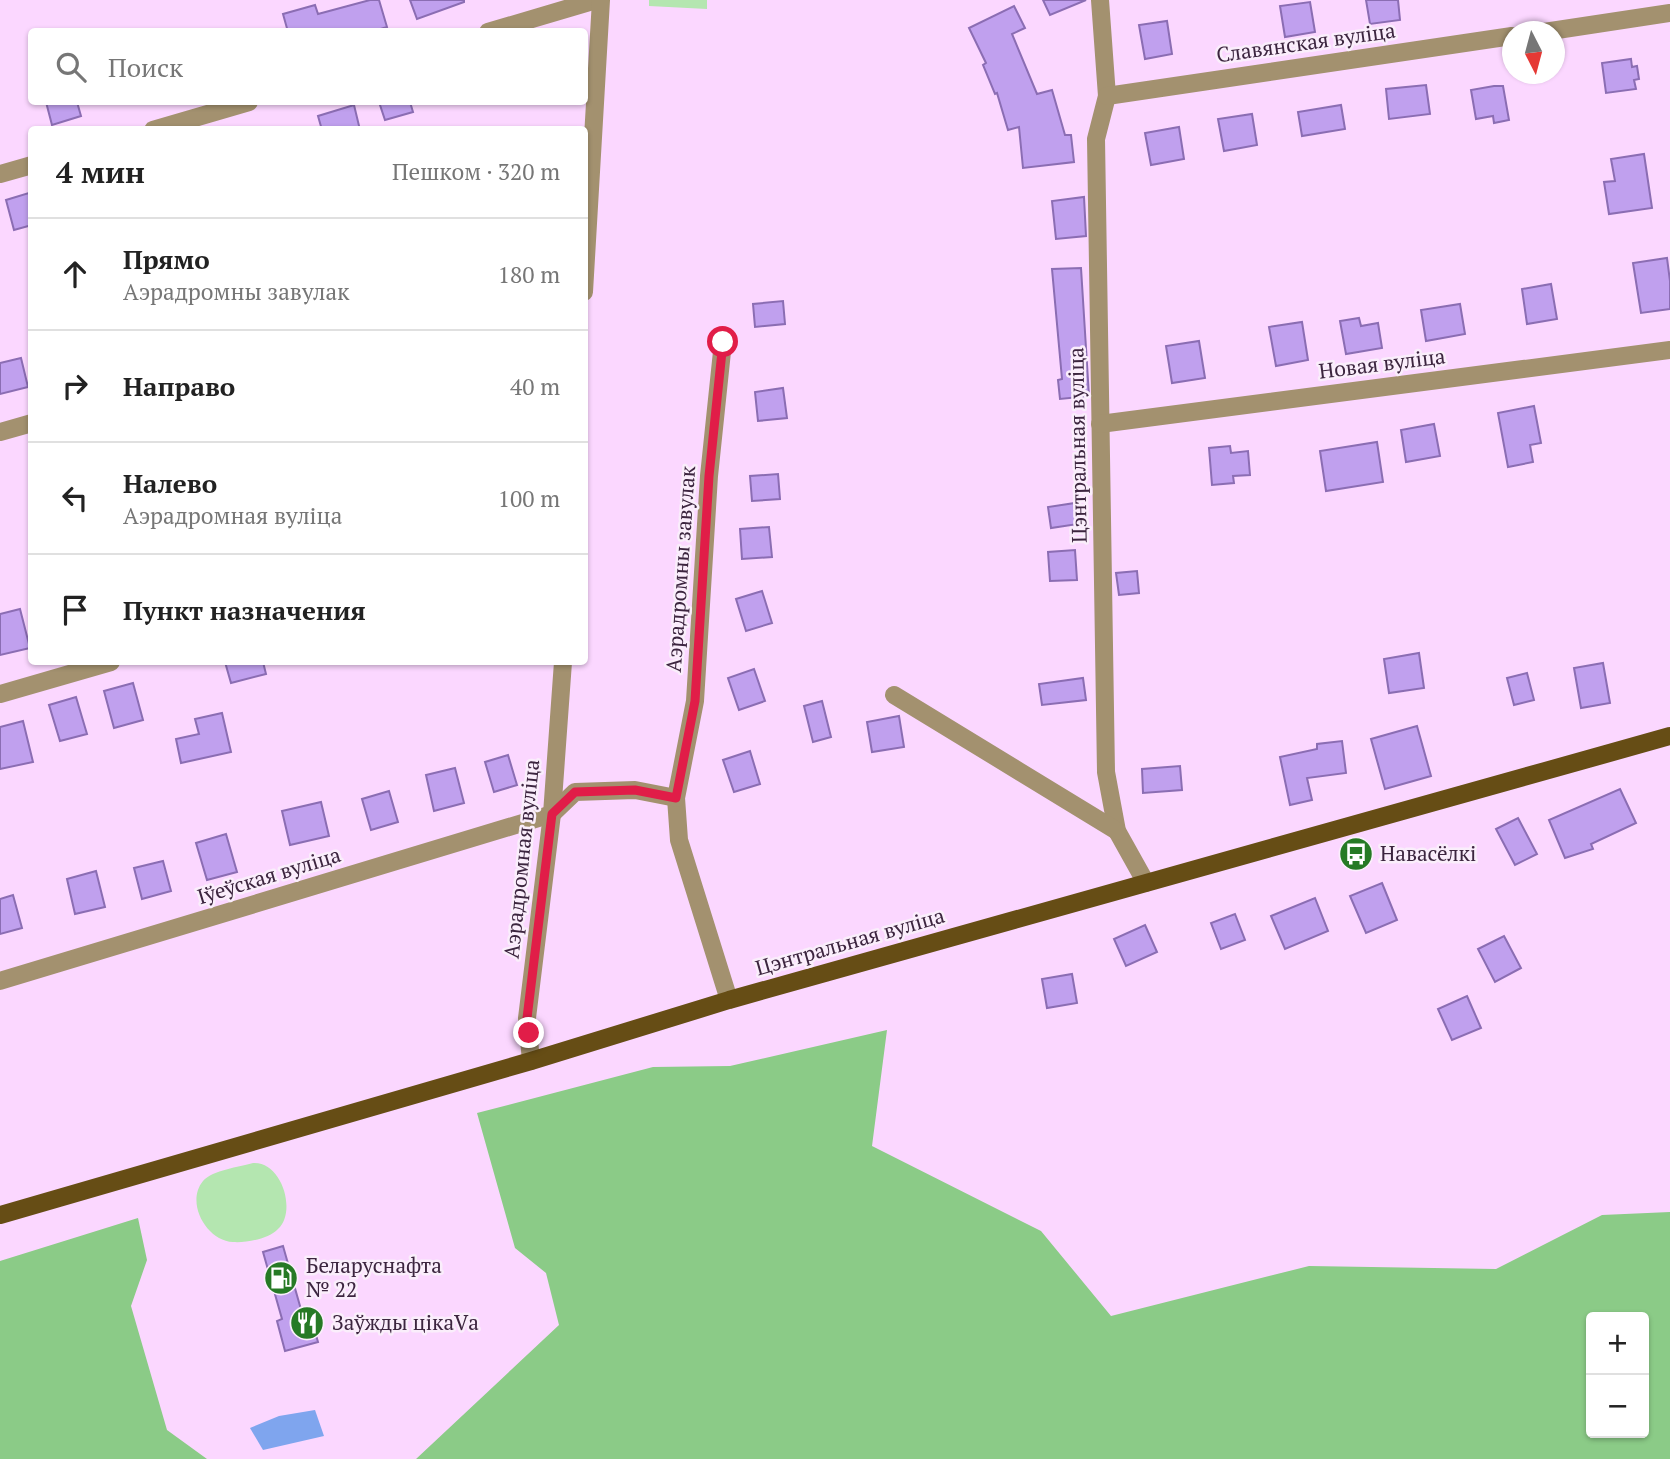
<!DOCTYPE html>
<html lang="ru">
<meta charset="utf-8">
<style>
body{margin:0;font-family:"PT Serif",serif;background:#f6f6f6;color:#222}
.controls{position:absolute;right:21px;bottom:21px;display:grid;overflow:hidden;border-radius:7px;box-shadow:0 2px 5px #0004}
.controls button{width:63px;height:63px;display:grid;place-items:center;padding:0;border:0;border-bottom:2px solid #e0e0e0;background:#fff;color:#222;font:35px sans-serif}
.compass{position:absolute;left:1502px;top:21px;width:63px;height:63px;border-radius:50%;background:#fff;box-shadow:0 2px 5px #0004;rotate:174deg}
.stop{position:absolute;width:21px;height:21px;margin:-16px;border:5px solid #e11d48;border-radius:50%;background:#fff}
.stop.end{background:#e11d48;border-color:#fff;box-shadow:0 2px 7px #0008}
.list{margin:0;padding:0;list-style:none}
h2{display:flex;justify-content:space-between;align-items:center;height:91px;margin:0;padding:0 28px;font-size:30px}
h2 small{font-size:23px;font-weight:400;color:#767676}
.list li{display:grid;grid-template-columns:46px 1fr auto;gap:21px;align-items:center;box-sizing:border-box;height:112px;padding:0 28px;border-top:2px solid #e0e0e0}
.list b{display:block;font-size:26px;white-space:nowrap}
.list p{margin:0;font-size:23px;white-space:nowrap;color:#767676}
.list em{font-size:23px;font-style:normal;color:#767676}
.icon{flex:none;width:38px;height:38px;fill:none;stroke:currentColor;stroke-width:2;stroke-linecap:round;stroke-linejoin:round}
.map{position:relative;flex:none;width:1670px;height:1459px;overflow:hidden}
.search{position:absolute;background:#fff;box-shadow:0 2px 5px #0004;left:28px;top:28px;width:560px;height:77px;display:flex;align-items:center;gap:18px;box-sizing:border-box;padding:0 24px;border-radius:7px;color:#767676;font-size:26px}
.panel{position:absolute;background:#fff;box-shadow:0 2px 5px #0004;left:28px;top:126px;width:560px;height:539px;border-radius:7px}
.map>svg:first-child{display:block}
.green{fill:#b4e6b0}
.forest{fill:#8bcb87;fill-rule:evenodd}
.water{fill:#7fa5ee}
.building{fill:#c0a0ee;stroke:#8b6db3;stroke-width:2}
.lines{fill:none;stroke-linecap:round;stroke-linejoin:round}
.minor{stroke:#a3916f;stroke-width:18}
.major{stroke:#664d15;stroke-width:18}
.route{stroke:#e11d48;stroke-width:9}
.labels{text-anchor:middle;stroke-width:5;stroke-linejoin:round;paint-order:stroke}
.street-label{font-size:21px;fill:#3c253f;stroke:#faeefb}
.poi-label{font-size:21px;fill:#3c253f;stroke:#faeefb;text-anchor:start}
</style>
<div class="map">
<svg width="1670" height="1459" viewBox="0 0 1670 1459">
<rect width="100%" height="100%" fill="#fbd7ff"/>
<g class="green">
<polygon points="649,0 707,0 707,9 649,6"/>
<path d="M253 1163C282 1161 297 1212 278 1229 269 1239 246 1243 233 1242 207 1241 185 1203 203 1181 213 1170 239 1167 253 1163Z"/>
</g>
<g class="forest">
<path d="M887 1030 872 1146 1041 1231 1111 1316 1309 1266 1496 1269 1602 1215 1670 1212V1459H416L559 1325 546 1273 515 1248 477 1113 653 1067 730 1066ZM1591 1317H1644V1433H1591Z"/>
<polygon points="138,1218 147,1260 131,1306 167,1430 207,1459 0,1459 0,1261"/>
</g>
<polygon class="water" points="315,1410 324,1436 263,1450 250,1428 279,1416"/>
<g class="building">
<polygon points="370,0 379,0 387,27 371,32 288,32 283,14 315,5 318,14"/>
<polygon points="410,0 464,0 464,2 417,19"/>
<polygon points="1043,0 1086,0 1050,15"/>
<polygon points="1366,0 1398,0 1400,20 1370,24"/>
<polygon points="1310,2 1315,32 1285,37 1280,6"/>
<polygon points="1014,6 1025,28 1012,34 1037,94 1052,90 1065,135 1071,135 1074,162 1023,168 1019,127 1008,130 997,93 995,94 983,65 986,63 969,28"/>
<polygon points="1167,21 1172,54 1145,59 1139,25"/>
<polygon points="1631,59 1632,67 1637,66 1639,79 1634,80 1636,89 1606,93 1602,63"/>
<polygon points="1426,85 1430,114 1389,119 1386,89"/>
<polygon points="1494,86 1503,86 1509,120 1494,123 1493,116 1476,119 1471,90"/>
<polygon points="46,102 77,102 81,116 52,125"/>
<polygon points="379,102 410,102 413,112 385,120"/>
<polygon points="354,105 360,130 322,130 318,116"/>
<polygon points="1341,105 1345,129 1302,136 1298,112"/>
<polygon points="1252,114 1257,145 1224,151 1218,119"/>
<polygon points="1179,127 1184,159 1151,165 1145,133"/>
<polygon points="1644,154 1652,208 1609,214 1604,182 1615,181 1611,159"/>
<polygon points="32,192 32,225 14,230 6,200"/>
<polygon points="1084,197 1086,236 1056,239 1052,201"/>
<polygon points="1667,258 1670,281 1670,309 1641,313 1633,263"/>
<polygon points="1081,268 1089,396 1060,399 1058,380 1062,379 1052,269"/>
<polygon points="1551,284 1557,319 1527,324 1522,289"/>
<polygon points="783,301 785,324 755,327 753,304"/>
<polygon points="1460,304 1465,334 1426,341 1421,310"/>
<polygon points="1359,318 1361,326 1378,323 1382,348 1346,354 1340,321"/>
<polygon points="1302,322 1308,360 1276,366 1269,327"/>
<polygon points="1199,341 1205,378 1172,383 1166,346"/>
<polygon points="21,358 28,387 0,394 0,363"/>
<polygon points="783,388 787,418 758,421 755,392"/>
<polygon points="1534,406 1541,443 1530,445 1533,462 1508,467 1498,413"/>
<polygon points="1434,424 1440,456 1406,462 1401,430"/>
<polygon points="1377,442 1383,482 1326,491 1320,451"/>
<polygon points="1230,446 1231,453 1248,451 1250,475 1233,476 1234,483 1212,485 1209,448"/>
<polygon points="778,474 780,499 752,501 750,476"/>
<polygon points="1075,503 1078,524 1051,528 1048,507"/>
<polygon points="769,527 772,557 742,559 740,529"/>
<polygon points="1075,550 1077,580 1050,581 1048,552"/>
<polygon points="1137,571 1139,593 1119,595 1116,573"/>
<polygon points="762,591 772,623 746,631 736,599"/>
<polygon points="20,609 30,648 0,655 0,614"/>
<polygon points="1419,653 1424,688 1389,693 1384,659"/>
<polygon points="225,662 263,662 266,674 231,683"/>
<polygon points="1603,663 1610,703 1581,708 1574,668"/>
<polygon points="754,669 765,701 739,710 728,678"/>
<polygon points="1527,673 1534,700 1514,705 1507,678"/>
<polygon points="1083,678 1086,700 1042,705 1039,684"/>
<polygon points="133,683 143,720 114,728 104,691"/>
<polygon points="76,697 87,734 60,741 49,705"/>
<polygon points="822,701 831,737 813,742 804,706"/>
<polygon points="222,713 231,752 181,763 176,739 199,734 195,719"/>
<polygon points="899,716 904,747 872,752 867,722"/>
<polygon points="23,721 33,762 0,769 0,727"/>
<polygon points="1417,726 1431,776 1385,789 1371,739"/>
<polygon points="1342,741 1346,773 1307,778 1312,800 1290,805 1280,757 1317,749 1317,744"/>
<polygon points="750,751 760,784 734,792 723,760"/>
<polygon points="508,755 517,785 494,792 485,762"/>
<polygon points="1180,766 1182,790 1143,793 1142,769"/>
<polygon points="455,768 464,803 434,811 426,775"/>
<polygon points="1620,789 1636,823 1591,844 1593,849 1565,858 1549,820"/>
<polygon points="389,791 398,822 371,830 362,799"/>
<polygon points="321,802 329,836 290,845 282,811"/>
<polygon points="1518,818 1537,854 1515,865 1496,829"/>
<polygon points="226,834 237,872 207,880 196,843"/>
<polygon points="163,861 171,891 142,899 134,868"/>
<polygon points="96,871 105,907 75,914 67,879"/>
<polygon points="1382,883 1397,920 1366,933 1350,896"/>
<polygon points="13,895 22,928 0,934 0,899"/>
<polygon points="1315,898 1328,931 1285,949 1271,916"/>
<polygon points="1235,914 1245,940 1221,949 1211,923"/>
<polygon points="1145,925 1157,952 1126,966 1114,939"/>
<polygon points="1504,936 1521,968 1495,982 1478,949"/>
<polygon points="1072,974 1077,1003 1047,1008 1042,979"/>
<polygon points="1467,996 1481,1028 1452,1040 1438,1009"/>
<polygon points="283,1246 302,1313 309,1311 318,1342 285,1351 277,1321 282,1319 263,1252"/>
</g>
<g class="lines">
<g class="minor">
<polyline points="1100,0 1107,96 1096,139 1106,772 1117,831 1146,883"/>
<polyline points="488,32 596,0"/>
<polyline points="1544,32 1670,13"/>
<polyline points="1107,96 1512,36"/>
<polyline points="153,130 249,102"/>
<polyline points="0,174 32,165"/>
<polyline points="584,292 601,0"/>
<polyline points="723,342 709,476 695,701 676,798 679,840 729,1000"/>
<polyline points="1100,424 1670,350"/>
<polyline points="0,432 32,423"/>
<polyline points="0,694 111,662"/>
<polyline points="894,695 1117,831"/>
<polyline points="0,981 552,814 575,792 635,790 676,798"/>
<polyline points="531,1061 527,1018 552,814 563,662"/>
</g>
<polyline class="major" points="0,1215 531,1061 729,1000 1670,736"/>
</g>
<g class="lines">
<polyline class="route" points="529,1033 527,1018 552,814 575,792 635,790 676,798 695,701 709,476 723,342"/>
</g>
<defs>
<g id="bus-disc" transform="scale(1.75)"><circle r="9.5" fill="#267a25" stroke="#faeefb"/><path d="M-5-6H5V4H4V6H2V4H-2V6H-4V4H-5ZM-3.5-4V0h7V-4ZM-3.5 1.2v1.5H-2V1.2ZM2 1.2v1.5H3.5V1.2Z" fill="#fff"/></g>
<g id="fuel-disc" transform="scale(1.75)"><circle r="9.5" fill="#267a25" stroke="#faeefb"/><path d="M-5.5-6h7V0h2V4h1.3V-2.5L3-4.5l.8-.8L6-3V5H2.5V1h-1V6h-7ZM-4.2-4.7v3.2H.2V-4.7Z" fill="#fff"/></g>
<g id="restaurant-disc" transform="scale(1.75)"><circle r="9.5" fill="#267a25" stroke="#faeefb"/><path d="M-5-6h1v4h1v-4h1v4h1v-4h1v5L-1.5 .5V6h-2V.5L-5-1ZM5-6V6H3V1.5H1.5Q1.5-4 5-6Z" fill="#fff"/></g>
</defs>
<g fill-rule="evenodd">
<use href="#bus-disc" x="1356" y="854"/>
<use href="#fuel-disc" x="281" y="1278"/>
<use href="#restaurant-disc" x="307" y="1323"/>
</g>
<g class="labels">
<g class="street-label">
<text transform="translate(1306 43) rotate(-8)" y="7">Славянская вуліца</text>
<text transform="translate(1382 364) rotate(-7)" y="7">Новая вуліца</text>
<text transform="translate(1078 445) rotate(-91)" y="7">Цэнтральная вуліца</text>
<text transform="translate(681 569) rotate(-86)" y="7">Аэрадромны завулак</text>
<text transform="translate(522 859) rotate(-84)" y="7">Аэрадромная вуліца</text>
<text transform="translate(269 876) rotate(-17)" y="7">Іўеўская вуліца</text>
<text transform="translate(850 942) rotate(-16)" y="7">Цэнтральная вуліца</text>
</g>
<g class="poi-label">
<text x="1380" y="861">Навасёлкі</text>
<text x="306" y="1273">Беларуснафта<tspan x="306" dy="24">№ 22</tspan></text>
<text x="332" y="1330">Заўжды цікаVа</text>
</g>
</g>
</svg>
<div class="controls">
<button>+</button>
<button>−</button>
</div>
<svg class="compass" viewBox="-18 -18 36 36"><path d="M0-13l5 13h-10z" fill="#e53935"/><path d="M0 13l5-13h-10z" fill="#767676"/></svg>
<div class="stop" style="left:723px;top:342px"></div>
<div class="stop end" style="left:529px;top:1033px"></div>
<div class="search"><svg class="icon" aria-label="search" viewBox="0 0 24 24"><circle cx="10" cy="10" r="6"/><path d="M15 15l6 6"/></svg>Поиск</div>
<section class="panel">
<h2>4 мин<small>Пешком · 320 m</small></h2>
<ul class="list">
<li><svg class="icon" aria-label="ahead" viewBox="0 0 24 24"><path d="M12 20V5M6 11l6-6 6 6"/></svg><div><b>Прямо</b><p>Аэрадромны завулак</p></div><em>180 m</em></li>
<li><svg class="icon" aria-label="right" viewBox="0 0 24 24"><path d="M7 20v-9h11M14 6l5 5-5 5"/></svg><div><b>Направо</b></div><em>40 m</em></li>
<li><svg class="icon" aria-label="left" viewBox="0 0 24 24"><path d="M17 20v-9H6M10 6l-5 5 5 5"/></svg><div><b>Налево</b><p>Аэрадромная вуліца</p></div><em>100 m</em></li>
<li><svg class="icon" aria-label="arrive" viewBox="0 0 24 24"><path d="M6 21V4h12l-3 4 3 4H6"/></svg><div><b>Пункт назначения</b></div></li>
</ul>
</section>
</div>
